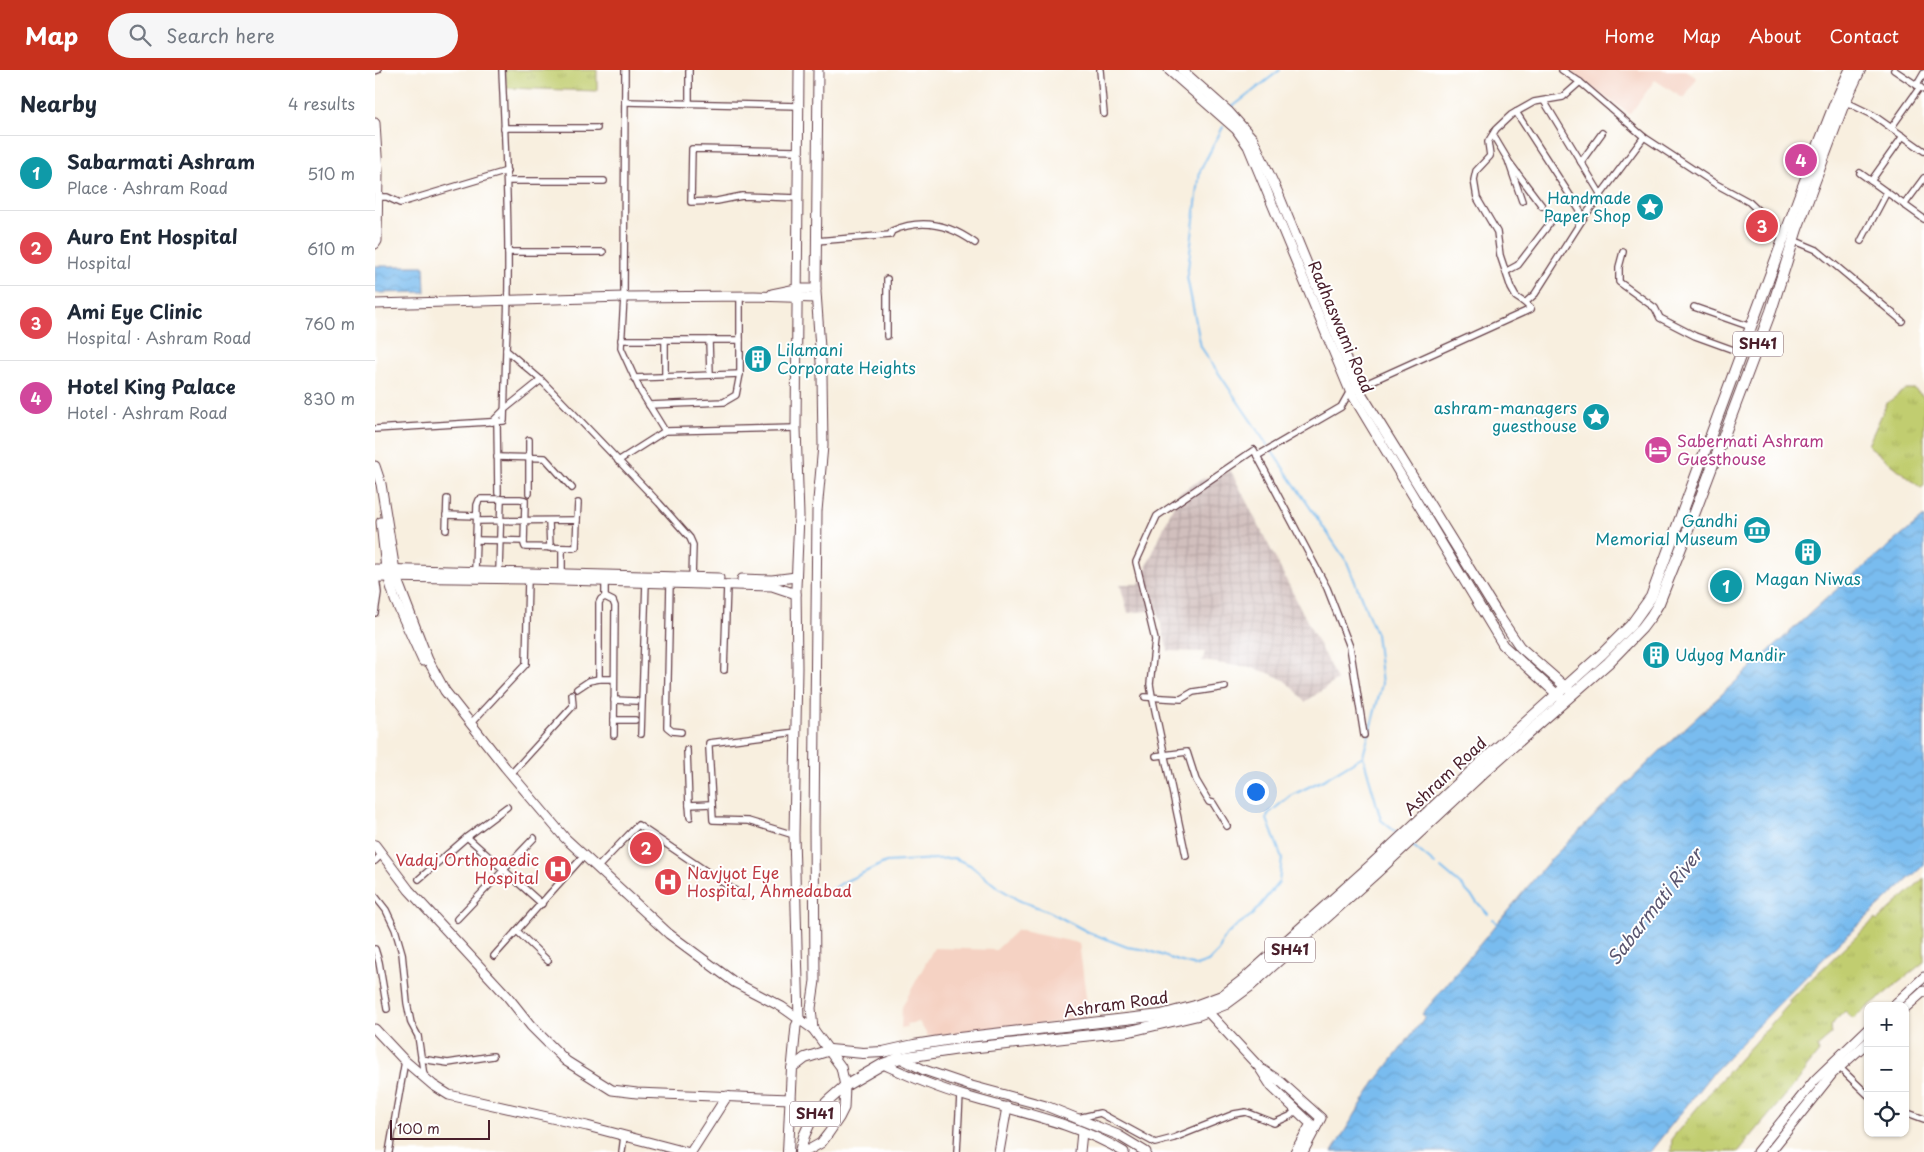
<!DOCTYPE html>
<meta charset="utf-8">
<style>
body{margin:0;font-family:"Playpen Sans",sans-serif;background:#f6f6f7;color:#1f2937}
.controls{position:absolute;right:15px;bottom:15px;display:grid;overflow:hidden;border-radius:10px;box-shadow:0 1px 4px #0004}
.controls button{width:45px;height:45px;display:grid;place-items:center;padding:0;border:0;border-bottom:1px solid #e0e1e3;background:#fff;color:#1f2937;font:25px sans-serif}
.scale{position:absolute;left:15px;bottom:12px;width:100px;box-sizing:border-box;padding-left:5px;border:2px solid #4a1f2b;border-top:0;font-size:14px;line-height:18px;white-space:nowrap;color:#4a1f2b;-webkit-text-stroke:4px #fff;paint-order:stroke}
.you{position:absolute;left:880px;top:721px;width:18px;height:18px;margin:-12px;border:4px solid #fff;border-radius:50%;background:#1a73e8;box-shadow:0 0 0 8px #1a73e833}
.badge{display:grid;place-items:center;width:32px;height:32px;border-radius:50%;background:#c8321e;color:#fff;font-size:16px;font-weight:700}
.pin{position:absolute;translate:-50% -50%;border:2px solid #fff;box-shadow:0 1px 5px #0006}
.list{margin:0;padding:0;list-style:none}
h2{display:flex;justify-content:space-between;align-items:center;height:65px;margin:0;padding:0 20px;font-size:21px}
h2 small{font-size:16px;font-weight:400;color:#747a83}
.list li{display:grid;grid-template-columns:32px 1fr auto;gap:15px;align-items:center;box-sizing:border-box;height:75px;padding:0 20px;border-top:1px solid #e0e1e3}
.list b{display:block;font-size:19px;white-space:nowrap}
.list p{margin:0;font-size:16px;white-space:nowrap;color:#747a83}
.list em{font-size:16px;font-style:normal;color:#747a83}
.icon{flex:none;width:28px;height:28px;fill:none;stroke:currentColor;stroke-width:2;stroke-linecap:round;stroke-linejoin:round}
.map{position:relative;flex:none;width:1549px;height:1082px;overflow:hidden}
header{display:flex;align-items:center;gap:30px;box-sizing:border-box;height:70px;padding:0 25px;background:#c8321e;color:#fff}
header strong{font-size:24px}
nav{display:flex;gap:28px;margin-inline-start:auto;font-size:18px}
.search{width:350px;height:45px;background:#f6f6f7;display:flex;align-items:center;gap:12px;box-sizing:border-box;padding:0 18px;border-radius:28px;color:#747a83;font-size:19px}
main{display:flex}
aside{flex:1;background:#fff}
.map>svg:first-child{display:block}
.built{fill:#f5d2c3}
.industrial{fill:url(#industrial-grid)}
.grass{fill:url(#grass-tufts);stroke:#86764d}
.water{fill:url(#water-waves);stroke:#626e8d}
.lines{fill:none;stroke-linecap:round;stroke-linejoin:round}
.stream{stroke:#79bcef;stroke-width:2}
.street-casing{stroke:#643e46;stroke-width:8}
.secondary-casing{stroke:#643e46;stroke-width:11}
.primary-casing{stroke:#643e46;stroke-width:12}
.street{stroke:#fff;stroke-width:5.5}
.secondary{stroke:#fff;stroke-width:9}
.primary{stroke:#fff;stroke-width:10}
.labels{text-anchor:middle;stroke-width:4;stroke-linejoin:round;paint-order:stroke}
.shield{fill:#fff;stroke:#80626b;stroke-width:1}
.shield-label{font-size:15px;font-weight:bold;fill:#4a1f2b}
.culture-label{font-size:16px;fill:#0d838f;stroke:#fff;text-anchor:end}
.street-label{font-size:16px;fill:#4a1f2b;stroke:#fff}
.hotel-label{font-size:16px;fill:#b23c85;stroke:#fff;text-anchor:start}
.health-label{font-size:16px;fill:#be3a42;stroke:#fff;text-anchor:end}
.water-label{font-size:18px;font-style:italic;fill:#5a5670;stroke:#fff}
</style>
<header>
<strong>Map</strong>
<div class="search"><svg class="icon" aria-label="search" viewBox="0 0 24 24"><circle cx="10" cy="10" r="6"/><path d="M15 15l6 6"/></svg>Search here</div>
<nav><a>Home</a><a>Map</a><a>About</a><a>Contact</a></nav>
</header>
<main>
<aside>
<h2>Nearby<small>4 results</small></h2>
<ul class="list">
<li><span class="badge" style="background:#0f9aa8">1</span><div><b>Sabarmati Ashram</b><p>Place · Ashram Road</p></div><em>510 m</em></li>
<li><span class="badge" style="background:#e0444e">2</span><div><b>Auro Ent Hospital</b><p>Hospital</p></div><em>610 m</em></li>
<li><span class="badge" style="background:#e0444e">3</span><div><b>Ami Eye Clinic</b><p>Hospital · Ashram Road</p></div><em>760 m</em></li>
<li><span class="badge" style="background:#d1479c">4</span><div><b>Hotel King Palace</b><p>Hotel · Ashram Road</p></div><em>830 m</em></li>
</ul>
</aside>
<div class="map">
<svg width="1549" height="1082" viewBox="0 0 1549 1082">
<defs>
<pattern id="industrial-grid" width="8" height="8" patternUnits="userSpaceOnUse" patternTransform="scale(1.25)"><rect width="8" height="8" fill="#d1bfbd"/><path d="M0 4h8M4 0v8" fill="none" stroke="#b5a4a3"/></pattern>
<pattern id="grass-tufts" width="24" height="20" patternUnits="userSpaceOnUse" patternTransform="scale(1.25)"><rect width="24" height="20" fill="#c1cd6f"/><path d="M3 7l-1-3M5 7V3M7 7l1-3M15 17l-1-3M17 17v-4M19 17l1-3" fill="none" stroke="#a7b060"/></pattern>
<pattern id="water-waves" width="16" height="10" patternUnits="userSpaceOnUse" patternTransform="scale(1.25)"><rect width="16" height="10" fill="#79bcef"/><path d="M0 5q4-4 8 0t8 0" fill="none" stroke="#6aa1cd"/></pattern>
</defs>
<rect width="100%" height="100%" fill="#fff"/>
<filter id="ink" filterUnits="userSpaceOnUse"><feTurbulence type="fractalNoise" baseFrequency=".02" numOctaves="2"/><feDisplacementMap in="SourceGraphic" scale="10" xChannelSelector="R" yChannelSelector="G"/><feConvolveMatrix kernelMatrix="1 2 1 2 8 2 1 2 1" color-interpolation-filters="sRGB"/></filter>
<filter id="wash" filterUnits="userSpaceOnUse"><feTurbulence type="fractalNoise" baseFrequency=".0096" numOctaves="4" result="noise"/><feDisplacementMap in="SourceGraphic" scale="20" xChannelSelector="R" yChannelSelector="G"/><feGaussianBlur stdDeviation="1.12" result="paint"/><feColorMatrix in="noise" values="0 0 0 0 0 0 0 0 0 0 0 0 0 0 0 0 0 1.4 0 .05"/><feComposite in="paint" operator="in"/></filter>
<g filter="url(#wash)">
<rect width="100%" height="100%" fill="#f8efdf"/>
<g class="built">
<polygon points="1192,0 1310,0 1322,8 1309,29 1280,10 1255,44"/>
<polygon points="642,860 704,873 714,949 553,966 544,952 531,954 532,957 526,958 527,937 559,878 621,880"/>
</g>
<polygon class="industrial" points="856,401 962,610 930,632 922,622 909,610 894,603 878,598 827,591 830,582 793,581 782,540 753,543 745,514 764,514 804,423 829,408"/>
<g class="grass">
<polygon points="130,0 222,0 222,21 132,18"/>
<polygon points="1531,319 1539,319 1549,327 1549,416 1546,418 1493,375 1512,333"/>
<polygon points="1549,808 1549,892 1478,949 1470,941 1455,956 1457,964 1442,977 1444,982 1431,998 1430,1002 1363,1082 1296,1082 1297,1068 1342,1014 1415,933 1413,931 1500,849 1502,851"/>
</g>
<g class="water">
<polygon points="0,196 49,196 50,222 0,223"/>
<polygon points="1549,447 1549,795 1466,871 1400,938 1335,1006 1275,1082 957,1082 1000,1012 1050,947 1047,944 1175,790 1284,682 1454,526"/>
<polygon points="1381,453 1388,460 1379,468 1373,461"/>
</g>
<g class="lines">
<g class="stream">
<polyline points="856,38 905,0"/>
<polyline points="848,57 825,101 812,207 826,277 893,376"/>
<polyline points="896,380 972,492 1001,564 1007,614 988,686 1006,750 1023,764"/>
<polyline points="1037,775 1060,794"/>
<polyline points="1066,798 1086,815 1113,844"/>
<polyline points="455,821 467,813 511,792 579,788 595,795 621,816 643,830 675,842 713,862 752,877 772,880 803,891 821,896 833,892 844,881 848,869 861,856 877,845 904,812 907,788 892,749 893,744 915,726 950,709 988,686"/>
<polyline points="1118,849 1123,855"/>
</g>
</g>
</g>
<g filter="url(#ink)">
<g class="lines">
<g class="street-casing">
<g id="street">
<path d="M127 0C131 93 136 187 131 280L166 310 199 344 284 433 315 468 318 475 317 509"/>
<polyline points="314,0 314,34"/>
<polyline points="725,0 729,44"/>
<polyline points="1187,0 1205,12 1269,67 1339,113 1374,132 1396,153 1403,164 1409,169"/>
<polyline points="1519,0 1549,20"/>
<polyline points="0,1 3,0"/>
<polyline points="1205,12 1188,27 1159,32 1136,45 1121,59 1113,72 1115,86 1101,101 1099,110 1102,128 1122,162 1125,185 1136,218 1141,227 1150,233 1160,224 1209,147 1269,67"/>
<polyline points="1542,15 1549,3"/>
<polyline points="1169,31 1226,125"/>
<polyline points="1469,31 1498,45 1549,81"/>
<polyline points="250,32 424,36"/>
<polyline points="1141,42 1209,147"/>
<polyline points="129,58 222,58"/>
<polyline points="1516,58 1545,17"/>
<polyline points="1118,65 1133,90 1147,131"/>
<polyline points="1134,92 1167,136"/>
<polyline points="1206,92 1227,63"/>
<polyline points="1485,103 1549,149"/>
<polyline points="132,111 229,111"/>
<polyline points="1496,111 1528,66"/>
<polyline points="2,127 12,127 25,133 132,101"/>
<polyline points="422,128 367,126 342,131 316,132 317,79 423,81"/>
<polyline points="1529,135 1549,108"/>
<polyline points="1418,170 1442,180 1527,251"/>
<path d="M441 171 515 165 517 161C546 148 574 154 600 173"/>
<polyline points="1486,171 1512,122"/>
<polyline points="133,182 228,182"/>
<polyline points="1248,182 1244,197 1244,212 1280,238 1285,248 1320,266 1367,283"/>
<polyline points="1132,201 1143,195 1175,153"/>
<polyline points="512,209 512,266"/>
<polyline points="1319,237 1376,257"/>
<polyline points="246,270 365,270"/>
<polyline points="334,270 335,305"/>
<polyline points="290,307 290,270"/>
<polyline points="259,308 365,304"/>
<polyline points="274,335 349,332 361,325 365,304 365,226"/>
<polyline points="117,352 130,339 166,310"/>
<polyline points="122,352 123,423"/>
<polyline points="0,359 129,351 131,280"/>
<polyline points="290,361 421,358"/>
<polyline points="882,386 966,337 975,321 1156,239 1150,233"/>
<polyline points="122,387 170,388 197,418"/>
<polyline points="243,391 290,361 266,322 246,278 249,227 250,0"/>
<polyline points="154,423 154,370"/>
<polyline points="71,445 102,446"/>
<polyline points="202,450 203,433"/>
<polyline points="174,451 175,478"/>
<polyline points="71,460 72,429"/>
<polyline points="101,470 149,471"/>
<polyline points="100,501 102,435 104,430 106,429 145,429 150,430 150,433 149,474 150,477 198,478 201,477 202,450 102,451"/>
<polyline points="124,502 126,429"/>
<polyline points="187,503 187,478"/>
<polyline points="230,511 230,527"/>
<polyline points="295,513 292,657 297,661 306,662"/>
<polyline points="0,543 3,523 1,507"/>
<polyline points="349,600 352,515"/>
<polyline points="202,619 214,611 224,609"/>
<polyline points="770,627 806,629 818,622 850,617"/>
<polyline points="239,630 261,631"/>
<polyline points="239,650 260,650"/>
<polyline points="96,653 151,594 153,509"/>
<polyline points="266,664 271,512"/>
<polyline points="239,665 240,536 238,531 230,527 226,529 224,533 224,609 239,609"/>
<polyline points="312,680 314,735 336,734"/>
<polyline points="781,686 812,682 821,710 834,732 838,733 852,756"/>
<polyline points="136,704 198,636 197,624"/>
<polyline points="314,735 315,747"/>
<polyline points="419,765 373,751 338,750 334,678 334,673 421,662"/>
<polyline points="92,767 132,737"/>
<polyline points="811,786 777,626 775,614 780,570 761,492 782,446 879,380 952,518 975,577 989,665"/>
<polyline points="0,791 7,784"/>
<polyline points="222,798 263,755 368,826"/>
<polyline points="44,809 92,767 167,834"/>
<polyline points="0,826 11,840 20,859 27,883 32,933 36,953 43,966 49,1006"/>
<polyline points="82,849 159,768"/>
<polyline points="142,861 173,891"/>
<polyline points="0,879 4,892 12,939"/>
<polyline points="119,886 205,790"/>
<polyline points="46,989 73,993 118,986"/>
<polyline points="1464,997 1493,1025"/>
<polyline points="1530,1042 1549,1049"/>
<polyline points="703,1048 725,1043 780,1073 799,1068 859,1044 871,1042 899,1053 915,1046 921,1040"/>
<polyline points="14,1082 30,991"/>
<polyline points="247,1082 249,1066"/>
<polyline points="582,1082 585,1025"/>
</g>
</g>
<g class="secondary-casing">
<g id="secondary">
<polyline points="794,0 861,59 873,76 975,321 1128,575 1187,629"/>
<polyline points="807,0 853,41 878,69 903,123 983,318 1124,546 1145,577 1194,620"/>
<polyline points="0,53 3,102 2,171 0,174"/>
<polyline points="397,224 421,219 441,219"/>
<polyline points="0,234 249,227 379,226 441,228"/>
<polyline points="0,396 6,414 21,507 53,590 70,621 130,697 190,768 294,864 359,912 407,937 438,959 466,997 470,1016 469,1038 464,1048 453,1064 446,1073 430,1082"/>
<polyline points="6,452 11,499 20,530 48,591"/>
<polyline points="0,499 344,508"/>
<polyline points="0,507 153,509 397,516 421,524"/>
<polyline points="367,509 397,510 421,507"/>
<polyline points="0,775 34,820 133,927 156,956 191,991 237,1020 262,1023 416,1029"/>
<polyline points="1518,936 1549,907"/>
<polyline points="1530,938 1549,921"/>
<polyline points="832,941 884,997 897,1017 936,1054 920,1082"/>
<polyline points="0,959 30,991 58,1015 74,1025 212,1056 311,1082"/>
<polyline points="438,959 436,938 440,911 439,757 442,441 448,376 447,306 441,222 443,0"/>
<polyline points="523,987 549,1000 593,1015 671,1036 743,1065 771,1082"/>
<path d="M508 994C535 1006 561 1018 590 1026 643 1042 701 1053 749 1082"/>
<polyline points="417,998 421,956 424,950 419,765 422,598 421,517 424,446 421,358 424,0"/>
<polyline points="888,1000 906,1012 946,1048 928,1082"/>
<polyline points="316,1082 352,1026"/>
<polyline points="624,1082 632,1037"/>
<polyline points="705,1082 707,1062"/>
<polyline points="1382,1082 1440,1010 1493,959"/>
<polyline points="1395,1082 1457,1004 1493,972"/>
</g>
</g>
<g class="primary-casing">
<g id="primary">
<polyline points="413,1082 417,998 430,988 455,980 488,983 508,982 539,975 584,968 786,945 820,936 847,926 868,910 994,797 1102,696 1227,584 1256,555 1276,527 1435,97 1460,33 1475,0"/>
<polyline points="425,1082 429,1066 438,1046 453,1031 470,1016 508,994 525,988 584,979 755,961 823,945 851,934 874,917 1001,803 1108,703 1233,593 1267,558 1276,546 1284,533 1317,450 1396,241 1422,159 1468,36 1485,0"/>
</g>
</g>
<use href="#street" class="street"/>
<use href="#secondary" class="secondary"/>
<use href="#primary" class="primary"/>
</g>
</g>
<defs>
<g id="sight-disc" transform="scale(1.4375)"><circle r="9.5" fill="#0f9aa8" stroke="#fff"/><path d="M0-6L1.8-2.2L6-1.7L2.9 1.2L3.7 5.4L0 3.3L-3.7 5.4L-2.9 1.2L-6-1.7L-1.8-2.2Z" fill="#fff"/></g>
<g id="building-disc" transform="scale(1.4375)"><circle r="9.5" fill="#0f9aa8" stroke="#fff"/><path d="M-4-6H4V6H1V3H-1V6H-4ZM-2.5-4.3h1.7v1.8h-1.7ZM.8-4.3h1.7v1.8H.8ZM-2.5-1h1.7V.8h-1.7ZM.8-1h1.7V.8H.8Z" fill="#fff"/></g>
<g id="hotel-disc" transform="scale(1.4375)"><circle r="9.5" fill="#d1479c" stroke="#fff"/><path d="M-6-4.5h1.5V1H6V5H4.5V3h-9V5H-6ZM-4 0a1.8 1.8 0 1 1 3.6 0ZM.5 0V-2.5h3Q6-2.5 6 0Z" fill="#fff"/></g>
<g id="museum-disc" transform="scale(1.4375)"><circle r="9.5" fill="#0f9aa8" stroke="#fff"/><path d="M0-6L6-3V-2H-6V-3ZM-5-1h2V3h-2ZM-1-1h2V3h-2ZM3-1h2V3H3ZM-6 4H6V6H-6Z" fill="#fff"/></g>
<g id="hospital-disc" transform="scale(1.4375)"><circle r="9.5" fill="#e0444e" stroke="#fff"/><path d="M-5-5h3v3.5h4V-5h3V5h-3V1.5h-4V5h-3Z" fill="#fff"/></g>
</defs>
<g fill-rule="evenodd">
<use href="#sight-disc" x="1275" y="137"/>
<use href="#building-disc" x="383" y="289"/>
<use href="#sight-disc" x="1221" y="347"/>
<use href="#hotel-disc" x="1283" y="380"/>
<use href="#museum-disc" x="1382" y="460"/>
<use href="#building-disc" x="1433" y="482"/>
<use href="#building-disc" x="1281" y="585"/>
<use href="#hospital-disc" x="183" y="799"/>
<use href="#hospital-disc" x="293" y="812"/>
</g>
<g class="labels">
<g class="shield">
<rect x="1358" y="261.5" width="50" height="25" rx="4"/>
<rect x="890" y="867.5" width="50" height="25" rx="4"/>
<rect x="415" y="1031.5" width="50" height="25" rx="4"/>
</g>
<g class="shield-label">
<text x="1383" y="279">SH41</text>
<text x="915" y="885">SH41</text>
<text x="440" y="1049">SH41</text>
</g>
<g class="culture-label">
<text x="1256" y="134">Handmade<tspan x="1256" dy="18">Paper Shop</tspan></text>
<text x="402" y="286" text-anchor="start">Lilamani<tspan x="402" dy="18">Corporate Heights</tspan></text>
<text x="1202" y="344">ashram-managers<tspan x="1202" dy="18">guesthouse</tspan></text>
<text x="1363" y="457">Gandhi<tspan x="1363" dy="18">Memorial Museum</tspan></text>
<text x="1433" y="515" text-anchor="middle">Magan Niwas</text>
<text x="1300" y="591" text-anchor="start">Udyog Mandir</text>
</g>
<g class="street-label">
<text transform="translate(966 257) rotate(67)" y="6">Radhaswami Road</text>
<text transform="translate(1070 706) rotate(-43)" y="6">Ashram Road</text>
<text transform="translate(741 934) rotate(-8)" y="6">Ashram Road</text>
</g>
<g class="hotel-label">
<text x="1302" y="377">Sabermati Ashram<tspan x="1302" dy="18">Guesthouse</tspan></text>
</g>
<g class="health-label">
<text x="164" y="796">Vadaj Orthopaedic<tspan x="164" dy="18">Hospital</tspan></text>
<text x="312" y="809" text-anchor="start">Navjyot Eye<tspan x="312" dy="18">Hospital, Ahmedabad</tspan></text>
</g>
<g class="water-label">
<text transform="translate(1280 837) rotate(-52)" y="6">Sabarmati River</text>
</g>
</g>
</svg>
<div class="controls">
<button>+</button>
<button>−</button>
<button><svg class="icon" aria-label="locate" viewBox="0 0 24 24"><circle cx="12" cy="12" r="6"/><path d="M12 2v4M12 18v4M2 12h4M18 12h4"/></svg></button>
</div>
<div class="scale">100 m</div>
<div class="you"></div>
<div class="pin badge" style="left:1351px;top:516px;background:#0f9aa8">1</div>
<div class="pin badge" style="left:271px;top:778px;background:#e0444e">2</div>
<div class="pin badge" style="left:1387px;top:156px;background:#e0444e">3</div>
<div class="pin badge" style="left:1426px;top:90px;background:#d1479c">4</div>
</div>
</main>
